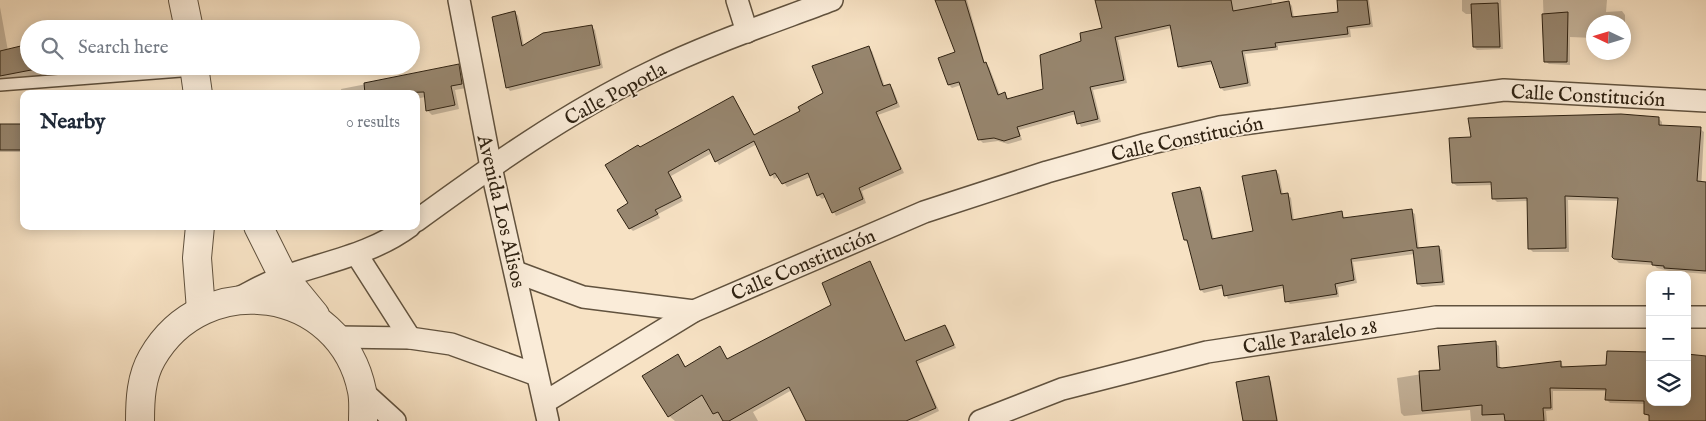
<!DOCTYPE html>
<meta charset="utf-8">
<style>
body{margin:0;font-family:"IM FELL English",serif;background:#f6f6f7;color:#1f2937}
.controls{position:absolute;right:15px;bottom:15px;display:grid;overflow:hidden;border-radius:10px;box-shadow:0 2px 12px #0003}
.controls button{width:45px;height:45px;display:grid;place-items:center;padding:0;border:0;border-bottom:1px solid #e0e1e3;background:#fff;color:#1f2937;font:25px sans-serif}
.compass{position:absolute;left:1586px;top:15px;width:45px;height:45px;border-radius:50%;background:#fff;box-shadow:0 2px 12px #0003;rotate:274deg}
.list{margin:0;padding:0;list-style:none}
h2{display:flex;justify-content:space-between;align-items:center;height:65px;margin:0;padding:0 20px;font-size:21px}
h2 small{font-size:16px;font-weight:400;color:#747a83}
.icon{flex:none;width:28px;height:28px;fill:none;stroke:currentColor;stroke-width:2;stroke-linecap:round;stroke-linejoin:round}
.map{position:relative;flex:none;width:1706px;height:421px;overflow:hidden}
.search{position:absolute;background:#fff;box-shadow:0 2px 12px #0003;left:20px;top:20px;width:400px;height:55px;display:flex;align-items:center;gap:12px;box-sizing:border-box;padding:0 18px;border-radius:28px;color:#747a83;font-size:19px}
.panel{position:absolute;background:#fff;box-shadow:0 2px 12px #0003;left:20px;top:90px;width:400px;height:140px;border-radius:10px}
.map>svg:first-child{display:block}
.shadow{fill:#0003}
.building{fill:#97866f;stroke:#2f2212}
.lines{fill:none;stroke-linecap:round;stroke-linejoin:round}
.service-casing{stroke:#61523e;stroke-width:14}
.minor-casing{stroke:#61523e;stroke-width:24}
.tertiary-casing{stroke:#61523e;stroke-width:30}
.service{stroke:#faecd9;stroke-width:11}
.minor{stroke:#faecd9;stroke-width:21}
.tertiary{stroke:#faecd9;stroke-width:28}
.labels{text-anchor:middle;stroke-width:4;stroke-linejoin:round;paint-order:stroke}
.street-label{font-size:20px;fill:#2f2212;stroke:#faecd9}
</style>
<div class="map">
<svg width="1706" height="421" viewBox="0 0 1706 421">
<rect width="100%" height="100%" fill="#f7e2c4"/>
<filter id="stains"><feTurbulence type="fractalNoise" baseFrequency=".004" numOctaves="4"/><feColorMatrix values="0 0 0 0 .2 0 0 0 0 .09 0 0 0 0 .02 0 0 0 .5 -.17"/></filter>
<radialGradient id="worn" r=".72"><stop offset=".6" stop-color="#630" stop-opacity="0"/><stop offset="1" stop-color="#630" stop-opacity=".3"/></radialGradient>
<g class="shadow">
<polygon points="949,0 967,0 985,64 989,67 1000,95 1005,94 1009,100 1044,90 1082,41 1103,29 1096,0 1272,0 1272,5 1289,2 1292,6 1294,18 1340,13 1338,0 1369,0 1373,27 1350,29 1351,37 1278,46 1278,50 1245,54 1251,86 1224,91 1221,88 1214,64 1182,69 1179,66 1171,28 1118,40 1127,83 1093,90 1101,122 1081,127 1076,114 1019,130 1022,140 1008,144 998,141 983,143 979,139 961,85 952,88 949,85 956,52"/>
<polygon points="1462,0 1501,0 1503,49 1477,50 1474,47 1473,14 1466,14 1462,11"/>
<polygon points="1543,0 1607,0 1606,12 1622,11 1625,15 1625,39 1624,22 1594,22 1594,38 1570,37 1570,65 1549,64 1545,61"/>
<polygon points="0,7 8,51 29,66 143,66 145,75 95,79 86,70 0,86"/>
<polygon points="515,12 518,16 524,46 543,34 592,27 595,30 603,68 510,91 507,87"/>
<polygon points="128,26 131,29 115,29"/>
<polygon points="868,48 872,51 885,87 889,85 893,89 900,107 878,115 904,173 862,191 866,203 836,216 826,197 822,199 818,195 810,177 787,187 779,176 774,179 757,144 719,165 712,153 671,176 683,201 658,214 660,218 633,231 630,228 630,203 640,148 736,101 755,136 801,111 825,94"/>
<polygon points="458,66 463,70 466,88 455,90 459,109 432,115 427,110 425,97 416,99 416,94 342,94 341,89"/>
<polygon points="1658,118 1662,122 1662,126 1700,129 1704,132 1700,210 1706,210 1706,274 1669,271 1657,268 1654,265 1619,263 1613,257 1619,201 1568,200 1569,252 1533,252 1529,248 1528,201 1497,202 1493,198 1493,185 1457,186 1453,183 1472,138"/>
<polygon points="0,125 24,126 24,152 0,152"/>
<polygon points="1276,171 1279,174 1283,195 1287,194 1291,198 1294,221 1341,213 1345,219 1411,211 1415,214 1419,249 1438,247 1442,250 1445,285 1422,287 1418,284 1415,254 1353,262 1357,283 1338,287 1339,297 1290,304 1287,301 1284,288 1228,299 1224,288 1204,293 1201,290 1188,243 1185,240 1200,188 1203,191 1214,240 1254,232"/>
<polygon points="870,263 906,342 945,326 948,329 956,348 918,364 939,411 918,421 808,421 792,390 753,412 758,421 675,421 669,416 678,355 686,367 720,348 728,360 833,306"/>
<polygon points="1495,343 1499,346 1500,368 1561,362 1564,369 1650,402 1687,402 1706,357 1706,421 1650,421 1650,417 1645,414 1645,404 1610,403 1607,400 1607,391 1553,391 1553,410 1546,411 1547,421 1471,421 1470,410 1404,416 1401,413 1397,378 1441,371"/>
<polygon points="1268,378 1271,381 1278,421 1244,421"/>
</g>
<g class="building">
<polygon points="935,0 965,0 984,63 986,62 998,95 1005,92 1007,99 1043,89 1040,55 1081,41 1080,33 1102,28 1095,0 1231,0 1233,11 1289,1 1292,17 1338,12 1337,0 1367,0 1370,24 1347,27 1348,34 1275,43 1276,47 1242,51 1248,83 1220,88 1211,61 1178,67 1170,25 1115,37 1124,80 1090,87 1098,119 1077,124 1074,111 1017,127 1020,136 1004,141 994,138 978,140 959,82 948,85 938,58 955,52"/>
<polygon points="1498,3 1500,47 1473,47 1471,4"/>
<polygon points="515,11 522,46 543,33 592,25 600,65 506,88 492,17"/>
<polygon points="1568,12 1567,62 1544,62 1542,14"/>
<polygon points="29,44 29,66 52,66 0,76 0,51"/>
<polygon points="869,46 883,86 890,84 897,103 876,112 901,169 859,188 863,199 832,213 823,193 817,196 808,173 782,184 775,173 770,176 754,141 715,162 709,149 668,172 681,197 655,210 658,214 629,229 617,210 628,203 605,165 638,145 640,147 733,96 754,135 800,111 798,107 823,93 812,66"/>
<polygon points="459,64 462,84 451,86 455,105 426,111 424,92 365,94 364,83"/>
<polygon points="84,66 137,66 137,67 85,71"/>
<polygon points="1621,114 1659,117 1659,125 1701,127 1697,181 1706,182 1706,271 1664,268 1664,266 1652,265 1652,262 1614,259 1612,257 1618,198 1565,196 1566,248 1528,249 1527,198 1492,199 1491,182 1452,183 1449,138 1471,137 1468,118"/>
<rect x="0" y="124" width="24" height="26"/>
<polygon points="1276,170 1281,194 1288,193 1292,220 1342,211 1343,218 1412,209 1417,248 1439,246 1443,282 1417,284 1413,250 1351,259 1354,280 1335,284 1337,294 1285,302 1283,285 1224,296 1222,285 1200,290 1187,240 1184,240 1172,193 1200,187 1212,239 1253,231 1242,176"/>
<polygon points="870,261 905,341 945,325 954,345 916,361 936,408 906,421 806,421 789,387 729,421 723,421 718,412 713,414 702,395 668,417 642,376 678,354 685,367 720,346 727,359 831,305 822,283"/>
<polygon points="1496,341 1497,367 1502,368 1561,361 1561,367 1606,365 1607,351 1650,352 1650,402 1687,402 1687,354 1706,356 1706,421 1649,421 1649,415 1644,414 1644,401 1605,400 1606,389 1550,388 1551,408 1543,408 1544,421 1505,421 1504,414 1482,415 1482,405 1422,411 1419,371 1440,370 1438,346"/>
<polygon points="1269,376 1277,421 1243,421 1236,382"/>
</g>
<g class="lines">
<g class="service-casing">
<polyline id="service" points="0,85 194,70"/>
</g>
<g class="minor-casing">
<g id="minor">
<polyline points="459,0 491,167 548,421"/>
<polyline points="737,0 747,32"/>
<path d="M416 221C490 167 566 113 649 73 708 44 771 23 832 0"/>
<polyline points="357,255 410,338"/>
<polyline points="516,272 583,297 694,311"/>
<path d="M237 299C253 291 269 281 286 276 329 261 372 254 410 226"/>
<polyline points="1687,317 1706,317"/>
<polyline points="337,337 410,338 451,344 537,375"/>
<polyline points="362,391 395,421"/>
<polyline points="545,402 694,311 924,212 1047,172 1143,145 1220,127 1504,90 1706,101"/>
<polyline points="980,421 1062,389 1207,352 1436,317 1650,317"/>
</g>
</g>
<g class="tertiary-casing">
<g id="tertiary">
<polyline points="183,0 189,29"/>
<polyline points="194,66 198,94"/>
<polyline points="200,226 197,258 201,310"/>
<polyline points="258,226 283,276 315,315"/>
<path d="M140 421C140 400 141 377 152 358 204 267 341 286 362 391 364 400 363 411 363 421"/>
</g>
</g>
<use href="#service" class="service"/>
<use href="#minor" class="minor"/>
<use href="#tertiary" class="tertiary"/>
</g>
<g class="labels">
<g class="street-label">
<text transform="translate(615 93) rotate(-28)" y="7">Calle Popotla</text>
<text transform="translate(1588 95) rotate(3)" y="7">Calle Constitución</text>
<text transform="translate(1187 138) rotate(-12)" y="7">Calle Constitución</text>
<text transform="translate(502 211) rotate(77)" y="7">Avenida Los Alisos</text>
<text transform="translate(803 264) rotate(-23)" y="7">Calle Constitución</text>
<text transform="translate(1310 336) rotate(-9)" y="7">Calle Paralelo 28</text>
</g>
</g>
<rect width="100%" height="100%" filter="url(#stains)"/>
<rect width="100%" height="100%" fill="url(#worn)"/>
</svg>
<div class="controls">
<button>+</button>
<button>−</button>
<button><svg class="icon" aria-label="layers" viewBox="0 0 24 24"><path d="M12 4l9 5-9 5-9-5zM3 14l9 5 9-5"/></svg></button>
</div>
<svg class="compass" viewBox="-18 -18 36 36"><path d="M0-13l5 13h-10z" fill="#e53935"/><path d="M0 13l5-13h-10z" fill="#747a83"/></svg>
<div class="search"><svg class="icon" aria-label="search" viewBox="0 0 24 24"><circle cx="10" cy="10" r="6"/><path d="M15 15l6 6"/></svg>Search here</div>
<section class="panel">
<h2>Nearby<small>0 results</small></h2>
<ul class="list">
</ul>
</section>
</div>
